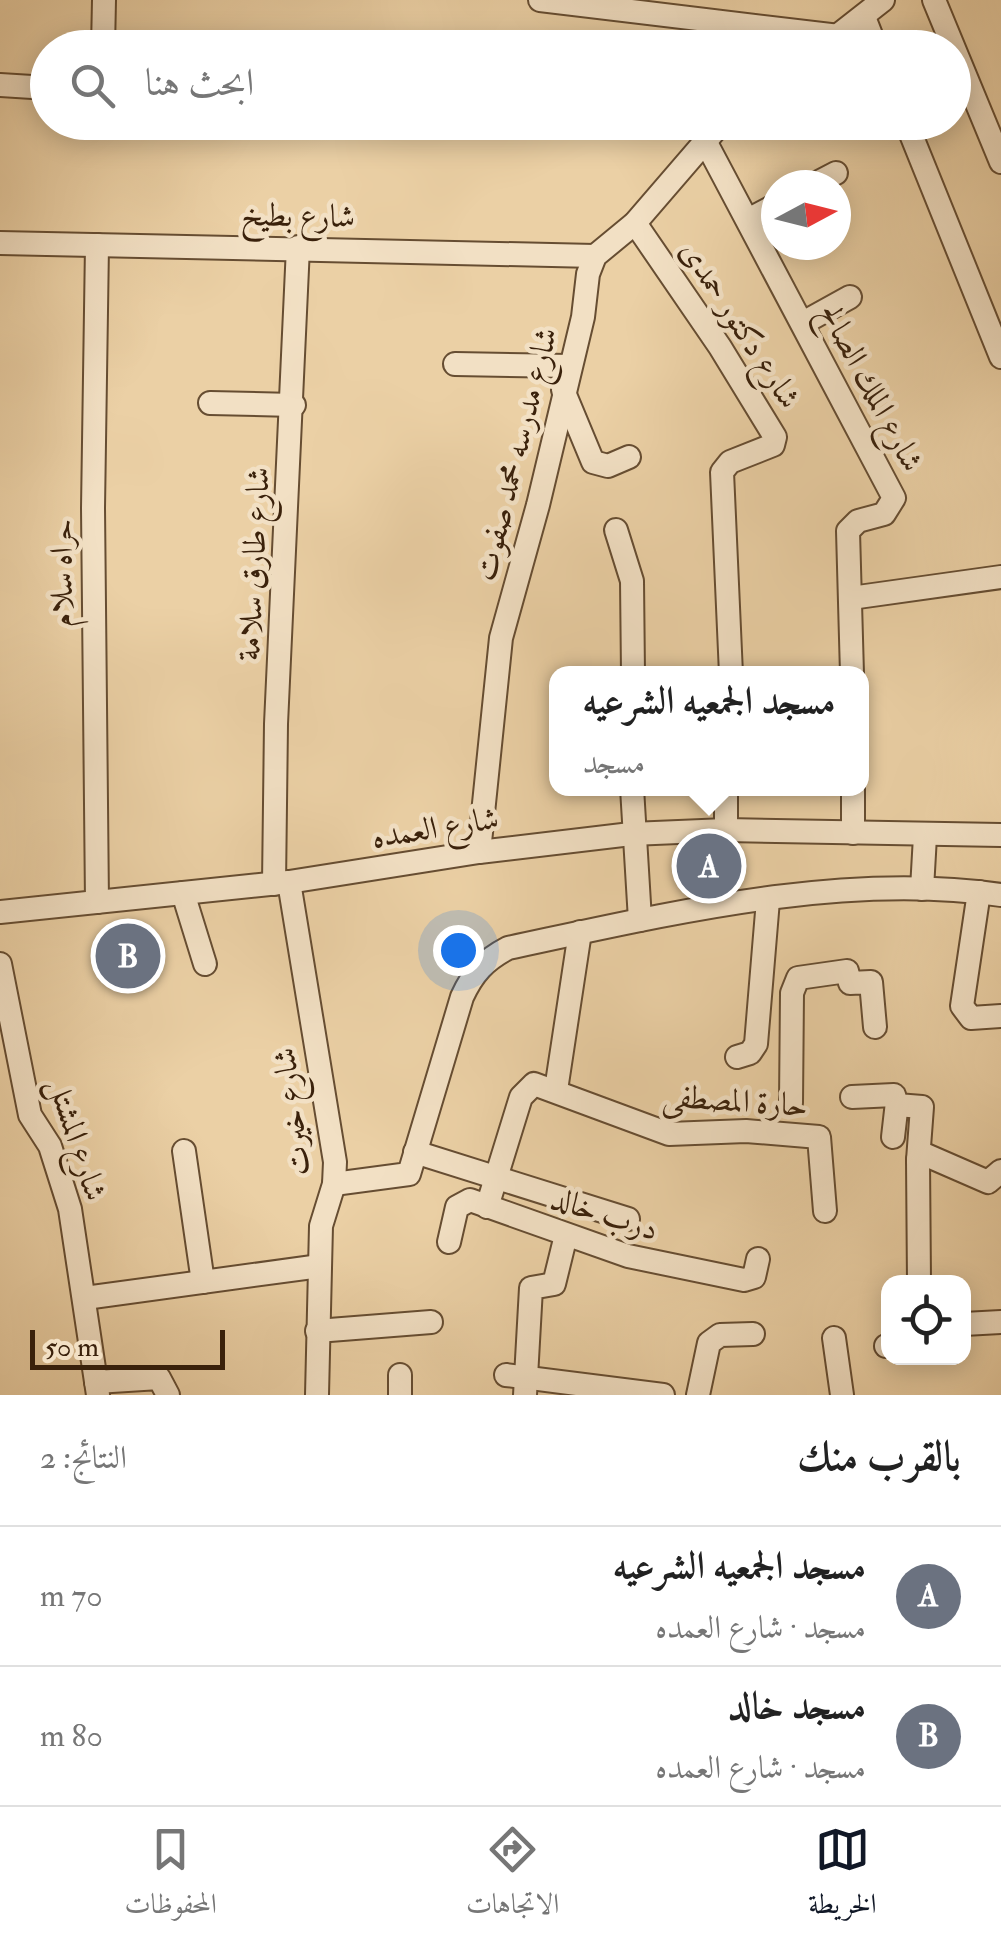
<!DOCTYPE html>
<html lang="ar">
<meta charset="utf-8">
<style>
body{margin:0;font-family:"IM FELL Double Pica",Amiri,serif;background:#f2f2f2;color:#222;direction:rtl}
.controls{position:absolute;right:30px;bottom:30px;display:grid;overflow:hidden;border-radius:20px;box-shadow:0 5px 25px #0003}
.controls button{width:90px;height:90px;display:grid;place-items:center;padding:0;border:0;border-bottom:2px solid #e0e0e0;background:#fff;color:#222;font:50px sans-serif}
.compass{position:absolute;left:761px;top:170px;width:90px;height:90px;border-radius:50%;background:#fff;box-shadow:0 5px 25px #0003;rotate:83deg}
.scale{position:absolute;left:30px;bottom:25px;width:195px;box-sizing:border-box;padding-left:10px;border:5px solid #3a210b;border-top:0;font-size:28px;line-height:35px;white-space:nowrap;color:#3a210b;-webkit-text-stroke:8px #f2e0c4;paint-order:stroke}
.you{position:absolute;left:458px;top:950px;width:35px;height:35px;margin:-25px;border:8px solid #fff;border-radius:50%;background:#1a73e8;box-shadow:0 0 0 15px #1a73e833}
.badge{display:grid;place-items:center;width:65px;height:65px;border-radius:50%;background:#111827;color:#fff;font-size:32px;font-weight:700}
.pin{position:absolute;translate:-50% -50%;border:5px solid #fff;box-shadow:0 2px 10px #0006}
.popup{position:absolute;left:549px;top:666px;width:320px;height:130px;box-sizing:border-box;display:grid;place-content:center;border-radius:20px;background:#fff;filter:drop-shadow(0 2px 8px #0005);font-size:32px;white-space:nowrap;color:#767676}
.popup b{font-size:38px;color:#222}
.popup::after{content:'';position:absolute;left:50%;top:100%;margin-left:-20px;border:20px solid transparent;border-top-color:#fff}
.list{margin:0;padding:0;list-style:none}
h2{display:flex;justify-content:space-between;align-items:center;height:130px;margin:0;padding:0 40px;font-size:42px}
h2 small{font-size:32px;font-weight:400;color:#767676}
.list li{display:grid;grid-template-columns:65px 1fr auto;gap:30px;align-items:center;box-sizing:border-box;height:140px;padding:0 40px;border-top:2px solid #e0e0e0}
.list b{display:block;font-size:38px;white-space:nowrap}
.list p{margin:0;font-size:32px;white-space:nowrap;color:#767676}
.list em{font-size:32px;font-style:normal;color:#767676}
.icon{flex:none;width:55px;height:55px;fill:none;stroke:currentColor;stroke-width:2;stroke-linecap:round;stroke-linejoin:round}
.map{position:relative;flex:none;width:1001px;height:1395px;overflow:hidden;direction:ltr}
.search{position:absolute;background:#fff;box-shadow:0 5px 25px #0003;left:30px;right:30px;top:30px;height:110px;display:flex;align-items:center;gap:25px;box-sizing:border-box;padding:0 35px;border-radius:55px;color:#767676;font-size:38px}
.sheet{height:410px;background:#fff}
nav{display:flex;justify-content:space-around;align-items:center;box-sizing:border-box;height:140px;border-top:2px solid #e0e0e0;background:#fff;font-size:28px;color:#767676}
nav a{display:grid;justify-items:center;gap:5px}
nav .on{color:#111827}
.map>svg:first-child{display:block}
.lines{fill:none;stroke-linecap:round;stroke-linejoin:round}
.street-casing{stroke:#664d32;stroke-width:26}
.street{stroke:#f2e0c4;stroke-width:22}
.labels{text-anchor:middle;stroke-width:9;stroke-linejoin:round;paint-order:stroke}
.street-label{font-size:32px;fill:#3a210b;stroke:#f2e0c4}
</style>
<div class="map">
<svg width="1001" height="1395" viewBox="0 0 1001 1395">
<rect width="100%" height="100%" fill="#ebd0a5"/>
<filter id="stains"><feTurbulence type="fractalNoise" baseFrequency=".002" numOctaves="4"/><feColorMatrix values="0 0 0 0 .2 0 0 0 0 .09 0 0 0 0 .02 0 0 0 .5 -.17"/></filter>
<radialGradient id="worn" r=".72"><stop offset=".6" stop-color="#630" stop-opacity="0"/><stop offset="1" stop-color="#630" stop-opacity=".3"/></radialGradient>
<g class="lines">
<g class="street-casing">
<g id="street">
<polyline points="540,0 839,36"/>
<polyline points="934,0 1001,162"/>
<polyline points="864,17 876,48"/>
<polyline points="827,44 883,0"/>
<polyline points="103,48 104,0"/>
<polyline points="0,85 48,88"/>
<polyline points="906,122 1001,357"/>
<polyline points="704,139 894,498 884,514 858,521 848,531 852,674"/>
<polyline points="813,185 836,173"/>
<polyline points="748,220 776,205"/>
<polyline points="635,223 720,347 775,437 773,445 730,462 722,472 731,674"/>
<polyline points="0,243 595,256"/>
<polyline points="803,323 850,297"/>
<polyline points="455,364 570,366"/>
<polyline points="563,390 593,462 608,466 629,457"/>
<polyline points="210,403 294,405"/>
<polyline points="616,530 632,581 633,674"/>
<polyline points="851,598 1001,577"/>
<polyline points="632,788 640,920"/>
<polyline points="726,830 726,788"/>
<polyline points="853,833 853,788"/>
<polyline points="479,852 501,638 538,505 583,317 588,274 595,256 635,223 722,122"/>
<polyline points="289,882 335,1162 334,1184 321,1226 317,1395"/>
<polyline points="274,884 276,724 298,247"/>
<polyline points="922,889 925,836"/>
<polyline points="979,892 962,1006 971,1018 1001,1016"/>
<polyline points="183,893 205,964"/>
<polyline points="97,902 93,508 97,245"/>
<polyline points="0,912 289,882 479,852 631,834 726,830 1001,835"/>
<polyline points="0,964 30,1115 50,1146 70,1209 98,1395"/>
<polyline points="737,1057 750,1053 756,1044 768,900"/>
<polyline points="556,1090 580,932"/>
<polyline points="852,1097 894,1095 897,1105 922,1107 918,1160"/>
<polyline points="791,1103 792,993 798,978 847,971 850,983 871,982 875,1027"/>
<polyline points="893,1137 897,1102"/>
<polyline points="184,1151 203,1282"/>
<polyline points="415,1152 628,1219"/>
<path d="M334 1184 409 1174 462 997C473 973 485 960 508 948 663 915 842 871 1001 895"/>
<polyline points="487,1207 521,1097 534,1084 669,1134 746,1131 819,1137 825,1211"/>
<polyline points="449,1242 457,1207 470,1200 628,1256 744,1280 754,1277 758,1259"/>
<polyline points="919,1282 918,1160 926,1155 988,1182 1001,1171"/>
<polyline points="85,1298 320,1266"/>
<polyline points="964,1324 1001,1322"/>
<polyline points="317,1331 431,1322"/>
<polyline points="834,1338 842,1395"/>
<polyline points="886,1346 888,1346"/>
<polyline points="400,1375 400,1395"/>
<polyline points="506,1375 663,1395"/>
<polyline points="96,1382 159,1378 168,1395"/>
<polyline points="525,1395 531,1288 554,1284 566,1235"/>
<polyline points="698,1395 709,1343 720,1335 753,1334"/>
</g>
</g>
<use href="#street" class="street"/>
</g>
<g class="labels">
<g class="street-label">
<text transform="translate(298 215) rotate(1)" y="11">شارع بطيخ</text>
<text transform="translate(741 324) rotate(57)" y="11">شارع دكتور حمدى</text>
<text transform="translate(872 387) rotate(62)" y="11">شارع الملك الصالح</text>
<text transform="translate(515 454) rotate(-76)" y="11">شارع مدرسه محمد صفوت</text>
<text transform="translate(253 564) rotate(-87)" y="11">شارع طارق سلامة</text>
<text transform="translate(61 573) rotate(-90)" y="11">حراه سلام</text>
<text transform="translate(435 827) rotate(-9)" y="11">شارع العمده</text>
<text transform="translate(735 1100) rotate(4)" y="11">حارة المصطفى</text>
<text transform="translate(291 1112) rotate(-97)" y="11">شارع خيرت</text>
<text transform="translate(78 1139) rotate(72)" y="11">شارع المشتل</text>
<text transform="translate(605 1213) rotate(18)" y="11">درب خالد</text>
</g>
</g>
<rect width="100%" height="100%" filter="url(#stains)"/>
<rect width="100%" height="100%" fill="url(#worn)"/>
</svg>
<div class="controls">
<button><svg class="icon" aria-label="locate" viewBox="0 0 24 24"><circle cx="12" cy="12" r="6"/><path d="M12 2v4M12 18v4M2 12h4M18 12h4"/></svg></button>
</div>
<svg class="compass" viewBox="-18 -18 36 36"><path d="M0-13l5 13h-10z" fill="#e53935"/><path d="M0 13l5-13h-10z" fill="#767676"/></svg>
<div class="scale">50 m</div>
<div class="you"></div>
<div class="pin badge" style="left:709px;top:866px;background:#6b7280">A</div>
<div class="popup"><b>مسجد الجمعيه الشرعيه</b>مسجد</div>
<div class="pin badge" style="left:128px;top:956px;background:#6b7280">B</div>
<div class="search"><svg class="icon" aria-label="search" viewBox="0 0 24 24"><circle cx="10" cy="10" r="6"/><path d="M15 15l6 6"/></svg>ابحث هنا</div>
</div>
<section class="sheet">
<h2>بالقرب منك<small>النتائج: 2</small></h2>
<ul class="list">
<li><span class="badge" style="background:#6b7280">A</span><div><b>مسجد الجمعيه الشرعيه</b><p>مسجد · شارع العمده</p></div><em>70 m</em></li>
<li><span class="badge" style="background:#6b7280">B</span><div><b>مسجد خالد</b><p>مسجد · شارع العمده</p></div><em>80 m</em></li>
</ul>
</section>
<nav>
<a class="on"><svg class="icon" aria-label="map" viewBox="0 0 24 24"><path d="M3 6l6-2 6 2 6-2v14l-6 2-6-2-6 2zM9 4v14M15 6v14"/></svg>الخريطة</a>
<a><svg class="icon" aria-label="directions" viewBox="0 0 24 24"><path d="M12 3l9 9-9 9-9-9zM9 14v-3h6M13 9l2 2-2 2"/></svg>الاتجاهات</a>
<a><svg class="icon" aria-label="saved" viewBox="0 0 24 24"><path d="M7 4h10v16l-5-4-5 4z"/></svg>المحفوظات</a>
</nav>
